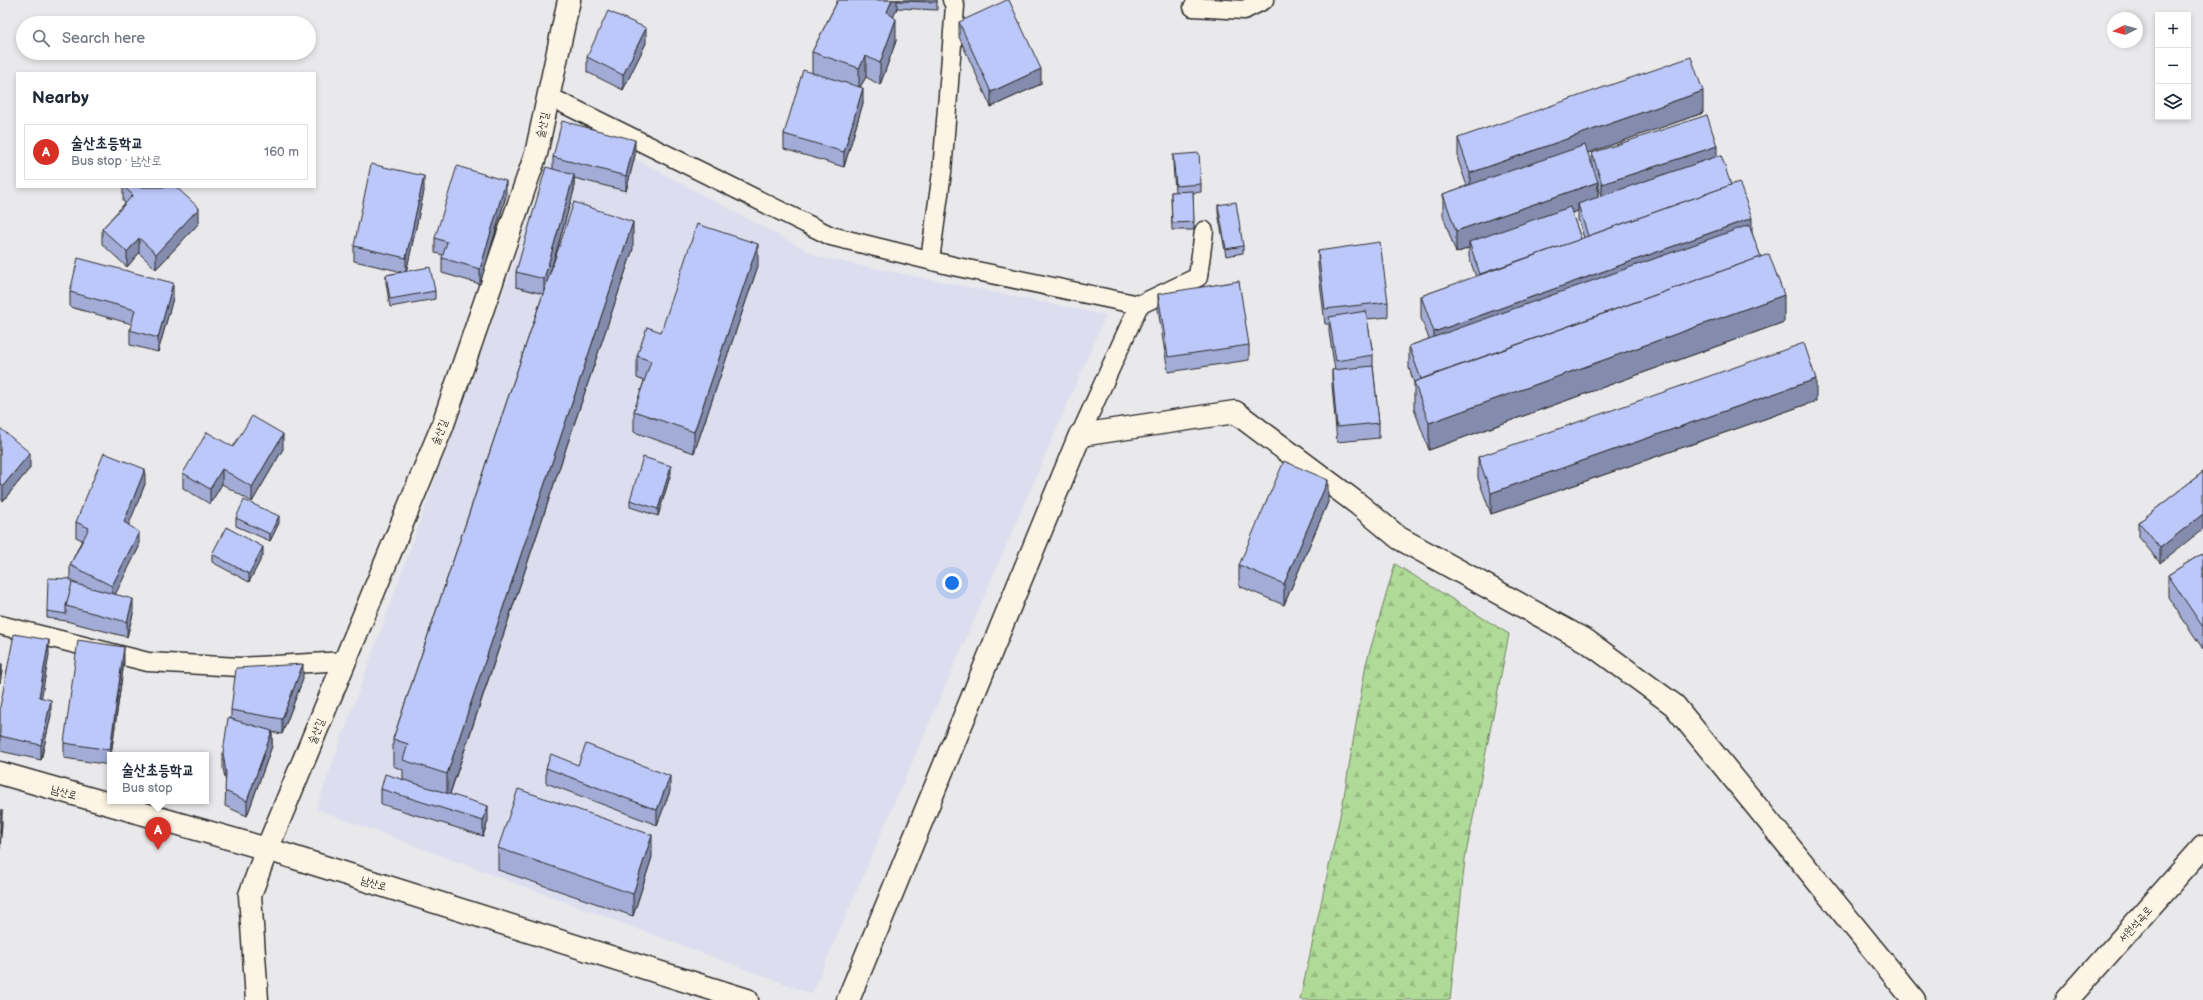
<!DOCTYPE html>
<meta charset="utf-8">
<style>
body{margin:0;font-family:"Balsamiq Sans","Poor Story",sans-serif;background:#f6f6f7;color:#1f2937}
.controls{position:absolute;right:12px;top:12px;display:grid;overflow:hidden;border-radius:0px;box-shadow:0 2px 6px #0003}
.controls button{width:36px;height:36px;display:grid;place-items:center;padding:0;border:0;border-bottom:1px solid #e0e1e3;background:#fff;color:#1f2937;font:20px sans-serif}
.compass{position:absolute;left:2107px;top:12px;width:36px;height:36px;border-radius:50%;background:#fff;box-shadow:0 2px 6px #0003;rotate:265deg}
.you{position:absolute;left:952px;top:583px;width:14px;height:14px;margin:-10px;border:3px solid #fff;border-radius:50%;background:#1a73e8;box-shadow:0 0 0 6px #1a73e833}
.badge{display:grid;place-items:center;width:26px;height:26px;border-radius:50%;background:#d93025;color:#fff;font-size:13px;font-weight:700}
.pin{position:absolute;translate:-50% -33px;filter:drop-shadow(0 1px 2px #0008)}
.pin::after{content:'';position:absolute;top:21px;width:14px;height:12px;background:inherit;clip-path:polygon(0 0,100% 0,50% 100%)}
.popup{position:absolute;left:107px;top:752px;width:102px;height:52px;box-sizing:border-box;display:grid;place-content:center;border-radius:0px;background:#fff;filter:drop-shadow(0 1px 3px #0005);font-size:13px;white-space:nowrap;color:#747a83}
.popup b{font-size:15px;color:#1f2937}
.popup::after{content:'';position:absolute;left:50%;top:100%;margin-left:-8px;border:8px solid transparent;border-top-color:#fff}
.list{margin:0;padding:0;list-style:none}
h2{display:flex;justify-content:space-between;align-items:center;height:52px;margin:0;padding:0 16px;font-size:17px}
h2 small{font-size:13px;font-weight:400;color:#747a83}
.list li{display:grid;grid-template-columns:26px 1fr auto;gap:12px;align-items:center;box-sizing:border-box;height:56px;margin:0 8px 8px;padding:0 8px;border:1px solid #e0e1e3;border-radius:0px}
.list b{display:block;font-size:15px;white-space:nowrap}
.list p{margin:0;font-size:13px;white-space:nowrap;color:#747a83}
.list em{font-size:13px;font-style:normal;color:#747a83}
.icon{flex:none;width:22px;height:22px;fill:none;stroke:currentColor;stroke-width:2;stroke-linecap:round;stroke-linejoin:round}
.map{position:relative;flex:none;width:2203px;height:1000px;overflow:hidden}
.search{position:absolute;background:#fff;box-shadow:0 2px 6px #0003;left:16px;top:16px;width:300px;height:44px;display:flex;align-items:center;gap:10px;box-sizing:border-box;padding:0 14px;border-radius:22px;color:#747a83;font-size:15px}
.panel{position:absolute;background:#fff;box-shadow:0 2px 6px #0003;left:16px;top:72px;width:300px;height:116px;border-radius:0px}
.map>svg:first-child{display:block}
.built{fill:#dcdeef}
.forest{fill:url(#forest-firs);stroke:#6e8261}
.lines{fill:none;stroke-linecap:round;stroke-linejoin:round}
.service-casing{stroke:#2b2b2b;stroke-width:21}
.minor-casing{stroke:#2b2b2b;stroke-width:25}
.tertiary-casing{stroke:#2b2b2b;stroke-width:25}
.service{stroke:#fcf5e5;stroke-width:18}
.minor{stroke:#fcf5e5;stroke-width:22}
.tertiary{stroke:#fcf5e5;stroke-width:22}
.wall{fill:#a2acd6;stroke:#2b2b2b;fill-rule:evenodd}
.shaded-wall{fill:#848cae;stroke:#2b2b2b}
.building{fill:#bcc8f9;stroke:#2b2b2b}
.labels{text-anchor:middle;stroke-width:3.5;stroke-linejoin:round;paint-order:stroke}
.street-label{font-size:11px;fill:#2b2b2b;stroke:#fcf5e5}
</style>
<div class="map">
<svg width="2203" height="1000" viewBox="0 0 2203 1000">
<defs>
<pattern id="forest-firs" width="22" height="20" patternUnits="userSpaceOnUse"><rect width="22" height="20" fill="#b0da97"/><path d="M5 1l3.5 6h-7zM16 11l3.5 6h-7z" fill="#98bb82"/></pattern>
</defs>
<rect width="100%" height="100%" fill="#e9e8eb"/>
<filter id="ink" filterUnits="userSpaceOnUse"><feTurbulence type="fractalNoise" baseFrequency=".025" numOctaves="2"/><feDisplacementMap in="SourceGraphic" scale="8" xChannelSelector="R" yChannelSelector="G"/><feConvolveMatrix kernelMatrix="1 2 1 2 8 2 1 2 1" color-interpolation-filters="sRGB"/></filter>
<g filter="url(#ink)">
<polygon class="built" points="565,121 819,257 1106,315 812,994 316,809"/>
<polygon class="forest" points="1395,564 1509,634 1465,859 1450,1000 1300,1000 1343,802 1366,664"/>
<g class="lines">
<g class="service-casing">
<g id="service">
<polyline points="1193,7 1244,10 1264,0"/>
<polyline points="548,96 831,236 953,266 1139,305"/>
<polyline points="930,260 942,172 955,6 952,0"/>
<polyline points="1080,435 1139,305 1198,277 1204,231"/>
<polyline points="0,625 148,662 239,667 345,661"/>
</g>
</g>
<g class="minor-casing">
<g id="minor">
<polyline points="257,1000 250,895 267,849 442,427 536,154 569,0"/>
<polyline points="848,1000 1080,435 1235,412 1358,504 1399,538 1588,642 1674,705 1914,1000"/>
</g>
</g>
<g class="tertiary-casing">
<g id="tertiary">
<polyline points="0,773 267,849 747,1000"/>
<polyline points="2067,1000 2203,847"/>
</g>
</g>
<use href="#service" class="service"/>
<use href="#minor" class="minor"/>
<use href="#tertiary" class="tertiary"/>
</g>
<g class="wall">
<polygon points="838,0 937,0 937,10 897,8 893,17 896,41 880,85 866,77 860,87 863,103 844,167 784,149 784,134 812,73 812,52"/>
<polygon points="959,22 1041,84 991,107 959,37"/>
<polygon points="646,43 623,90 587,72 587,57"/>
<path d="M1703 113 1587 153 1592 166V153L1717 157 1731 185 1752 233 1784 322 1429 450 1414 409V383L1409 368V346L1429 339 1421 318V296L1476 277 1469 257V248L1456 253 1443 216V194L1467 186 1458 160V138ZM1598 184 1601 196 1598 197ZM1578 211V219L1584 238 1581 239 1572 213Z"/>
<polygon points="635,155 626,191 574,178 574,190 552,266 633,249 450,794 488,821 483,836 381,804 381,789 403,780 403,770 393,766 393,739 543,294 516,287 516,272 553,169 553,157"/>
<polygon points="1173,155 1201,184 1201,192 1193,193 1194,230 1172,230 1171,192 1175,192 1173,163"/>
<polygon points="123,187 176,187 199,223 156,269 139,253 127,267 102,244 102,229 125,203 123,201"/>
<polygon points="424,191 406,272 435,291 435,299 390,307 386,283 386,275 403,272 354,261 354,246"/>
<polygon points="506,196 480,284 442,273 442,258 443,255 435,253 435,238"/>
<polygon points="1218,205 1243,246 1243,253 1226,256 1218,213"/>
<polygon points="1318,251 1388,302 1388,317 1367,319 1373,355 1373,366 1379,423 1379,438 1337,442 1332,385 1332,370 1335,370 1329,332 1329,324 1325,324 1318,266"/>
<polygon points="758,266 694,453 634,432 634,411 644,381 637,378 637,356 661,332"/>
<polygon points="70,292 173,298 158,352 130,345 130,330 132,324 70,307"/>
<polygon points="1158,294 1249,345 1249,360 1168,372 1158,309"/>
<polygon points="1816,401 1491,514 1478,478 1478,457"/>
<polygon points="0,428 30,468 3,501 0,498"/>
<polygon points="233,447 283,449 252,502 222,484 210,504 183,488 183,473"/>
<polygon points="2203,472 2160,563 2139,537 2139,522"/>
<polygon points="671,473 658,516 630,507 630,500"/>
<path d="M145 484 128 525 139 547 115 594 133 614 127 637 66 621 47 618V611L70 579V565L82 540 76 537V522ZM71 581 82 586 72 585Z"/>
<polygon points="1328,502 1284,605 1239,586 1239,565"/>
<polygon points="236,518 279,523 270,541 236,526"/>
<polygon points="2203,553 2203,649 2168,597 2168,575"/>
<polygon points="212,554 263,555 249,582 212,562"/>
<polygon points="49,655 41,697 51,715 41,760 0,751 0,707"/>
<polygon points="124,662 111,755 110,755 110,765 64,758 64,743"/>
<polygon points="303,679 282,734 272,732 272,746 247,816 225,806 226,783 223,768 223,753 231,719 231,710"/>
<polygon points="578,765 670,791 657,825 546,783 546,768"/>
<polygon points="498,848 652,857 633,916 498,870"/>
</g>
<g class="shaded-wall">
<polygon points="892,0 900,0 897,1 897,8 887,34 887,12"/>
<polygon points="896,19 896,41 880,85 880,63"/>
<polygon points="646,28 646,43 623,90 623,75"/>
<polygon points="866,56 866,77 859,89 859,68"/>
<polygon points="1041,69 1041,84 991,107 991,92"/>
<polygon points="863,88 863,103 844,167 844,152"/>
<polygon points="1703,91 1703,113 1470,194 1470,173"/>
<polygon points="635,140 635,155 626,191 626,176"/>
<polygon points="1717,146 1717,161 1602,199 1602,184"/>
<polygon points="574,175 574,190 544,294 544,279"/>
<polygon points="424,176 424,191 406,273 406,258"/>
<polygon points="506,181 506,196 480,284 480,269"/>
<polygon points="1598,182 1598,204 1578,204 1578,211 1471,247 1469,242 1469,248 1456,253 1456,231"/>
<polygon points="199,208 199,223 156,269 156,254"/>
<polygon points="1752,218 1752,240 1434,354 1434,332"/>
<polygon points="633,222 633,249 447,802 447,774"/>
<polygon points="139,238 139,253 127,267 127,252"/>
<polygon points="1581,239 1480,289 1480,274"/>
<polygon points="758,244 758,266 694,453 694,432"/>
<polygon points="173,283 173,298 158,352 158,338"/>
<polygon points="1784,295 1784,322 1429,450 1429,423"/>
<polygon points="1816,379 1816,401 1491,514 1491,493"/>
<polygon points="283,434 283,449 252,502 252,487"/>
<polygon points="30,453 30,468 3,501 3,486"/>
<polygon points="671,466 671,473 658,516 658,509"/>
<polygon points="145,469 145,484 124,537 124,522"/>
<polygon points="222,469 222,484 210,504 210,489"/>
<polygon points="1328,480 1328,502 1284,605 1284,584"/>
<polygon points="2203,514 2203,529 2160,563 2160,548"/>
<polygon points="279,516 279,523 270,541 270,534"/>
<polygon points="139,532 139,547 112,601 112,586"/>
<polygon points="263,547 263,555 249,582 249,574"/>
<polygon points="133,599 133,614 127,637 127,622"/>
<polygon points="49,640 49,655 39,712 39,697"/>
<polygon points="124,647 124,662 111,755 110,755 110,765 110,750"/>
<polygon points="2,664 2,672 0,683 0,675"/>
<polygon points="303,664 303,679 282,734 282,719"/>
<polygon points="51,700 51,715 41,760 41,745"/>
<polygon points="272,731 272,746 247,816 247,801"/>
<polygon points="670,776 670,791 657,825 657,810"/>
<polygon points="488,806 488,821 483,836 483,821"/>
<polygon points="2,810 2,825 0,849 0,834"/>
<polygon points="652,835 652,857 633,916 633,894"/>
</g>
<g class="building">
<polygon points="838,0 892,0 887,12 896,19 880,63 866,56 859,68 812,52"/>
<polygon points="897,0 937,0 937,2 897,1"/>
<polygon points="1007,0 1009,0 1041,69 991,92 959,22"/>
<polygon points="608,11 646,28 623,75 587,57"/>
<polygon points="1691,57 1703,91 1470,173 1458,138"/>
<polygon points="803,70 863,88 844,152 784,134"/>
<polygon points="1707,115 1717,146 1602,184 1592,153"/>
<polygon points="562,121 635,140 626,176 553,157"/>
<polygon points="1585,145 1598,182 1456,231 1443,194"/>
<polygon points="1199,153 1201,184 1176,186 1173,155"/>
<polygon points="1721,155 1731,185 1588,236 1578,204"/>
<polygon points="371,164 424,176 406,258 354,246"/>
<polygon points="457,166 506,181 480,269 442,258 447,242 435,238"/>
<polygon points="546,167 574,175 544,279 516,272"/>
<polygon points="1739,182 1752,218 1434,332 1421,296"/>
<polygon points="124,187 176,187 199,208 156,254 139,238 127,252 102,229 133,195"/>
<polygon points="1193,191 1194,222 1172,223 1171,192"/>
<polygon points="574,202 633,222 447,774 403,760 408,744 393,739"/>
<polygon points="1236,202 1243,246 1226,249 1218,205"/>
<polygon points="1570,207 1581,239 1480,274 1469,242"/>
<polygon points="697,224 758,244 694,432 634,411 651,361 637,356 647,327 661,332"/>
<polygon points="1749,225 1761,257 1421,379 1409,346"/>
<polygon points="1380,242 1388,302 1325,309 1318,251"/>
<polygon points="1769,254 1784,295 1429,423 1414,382"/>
<polygon points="78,258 173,283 158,338 130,330 135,310 70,292"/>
<polygon points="430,267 435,291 390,299 386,275"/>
<polygon points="1239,281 1249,345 1168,357 1158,294"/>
<polygon points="1366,311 1373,355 1336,361 1329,317"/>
<polygon points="1804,343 1816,379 1491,493 1478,457"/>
<polygon points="1373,366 1379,423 1337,427 1332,370"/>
<polygon points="252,416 283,434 252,487 222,469 210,489 183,473 207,432 233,447"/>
<polygon points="0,428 30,453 3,486 0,483"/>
<polygon points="104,453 145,469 124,522 139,532 112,586 70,565 89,528 76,522"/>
<polygon points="643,457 671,466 658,509 630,500"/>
<polygon points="1284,461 1328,480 1284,584 1239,565"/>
<polygon points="2203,472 2203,514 2160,548 2139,522"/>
<polygon points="244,500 279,516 270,534 236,518"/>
<polygon points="226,527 263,547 249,574 212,554"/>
<polygon points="2203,553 2203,627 2168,575"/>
<polygon points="48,578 71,579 72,585 66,606 66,614 47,611"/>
<polygon points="72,583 133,599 127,622 66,606"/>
<polygon points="14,634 49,640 39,697 51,700 41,745 0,736 0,707"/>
<polygon points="78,640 124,647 110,750 64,743"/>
<polygon points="0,663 2,664 0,675"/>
<polygon points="303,664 282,719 231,710 236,668"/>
<polygon points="228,718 272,731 247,801 225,791 226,773 223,753"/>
<polygon points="586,744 670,776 657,810 546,768 551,754 578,765"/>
<polygon points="385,774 488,806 483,821 381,789"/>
<polygon points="518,789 652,835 633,894 498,848"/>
<polygon points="0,810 2,810 0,834"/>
</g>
</g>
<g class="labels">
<g class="street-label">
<text transform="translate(542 125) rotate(-78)" y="4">술산길</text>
<text transform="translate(439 432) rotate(-69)" y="4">술산길</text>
<text transform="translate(316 731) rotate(-68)" y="4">술산길</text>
<text transform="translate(64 792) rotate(16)" y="4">남산로</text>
<text transform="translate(374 883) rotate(17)" y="4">남산로</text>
<text transform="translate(2135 924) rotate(-48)" y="4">서원석곡로</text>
</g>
</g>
</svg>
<div class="controls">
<button>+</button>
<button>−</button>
<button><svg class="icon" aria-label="layers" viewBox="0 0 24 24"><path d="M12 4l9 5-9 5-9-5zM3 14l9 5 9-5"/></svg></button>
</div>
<svg class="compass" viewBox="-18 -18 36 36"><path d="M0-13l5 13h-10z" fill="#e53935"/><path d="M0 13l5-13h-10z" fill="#747a83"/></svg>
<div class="you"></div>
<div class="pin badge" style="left:158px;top:850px">A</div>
<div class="popup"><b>술산초등학교</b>Bus stop</div>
<div class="search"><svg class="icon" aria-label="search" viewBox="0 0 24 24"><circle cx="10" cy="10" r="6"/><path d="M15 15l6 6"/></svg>Search here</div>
<section class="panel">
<h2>Nearby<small></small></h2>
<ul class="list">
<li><span class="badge">A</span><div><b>술산초등학교</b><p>Bus stop · 남산로</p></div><em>160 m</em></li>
</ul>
</section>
</div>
